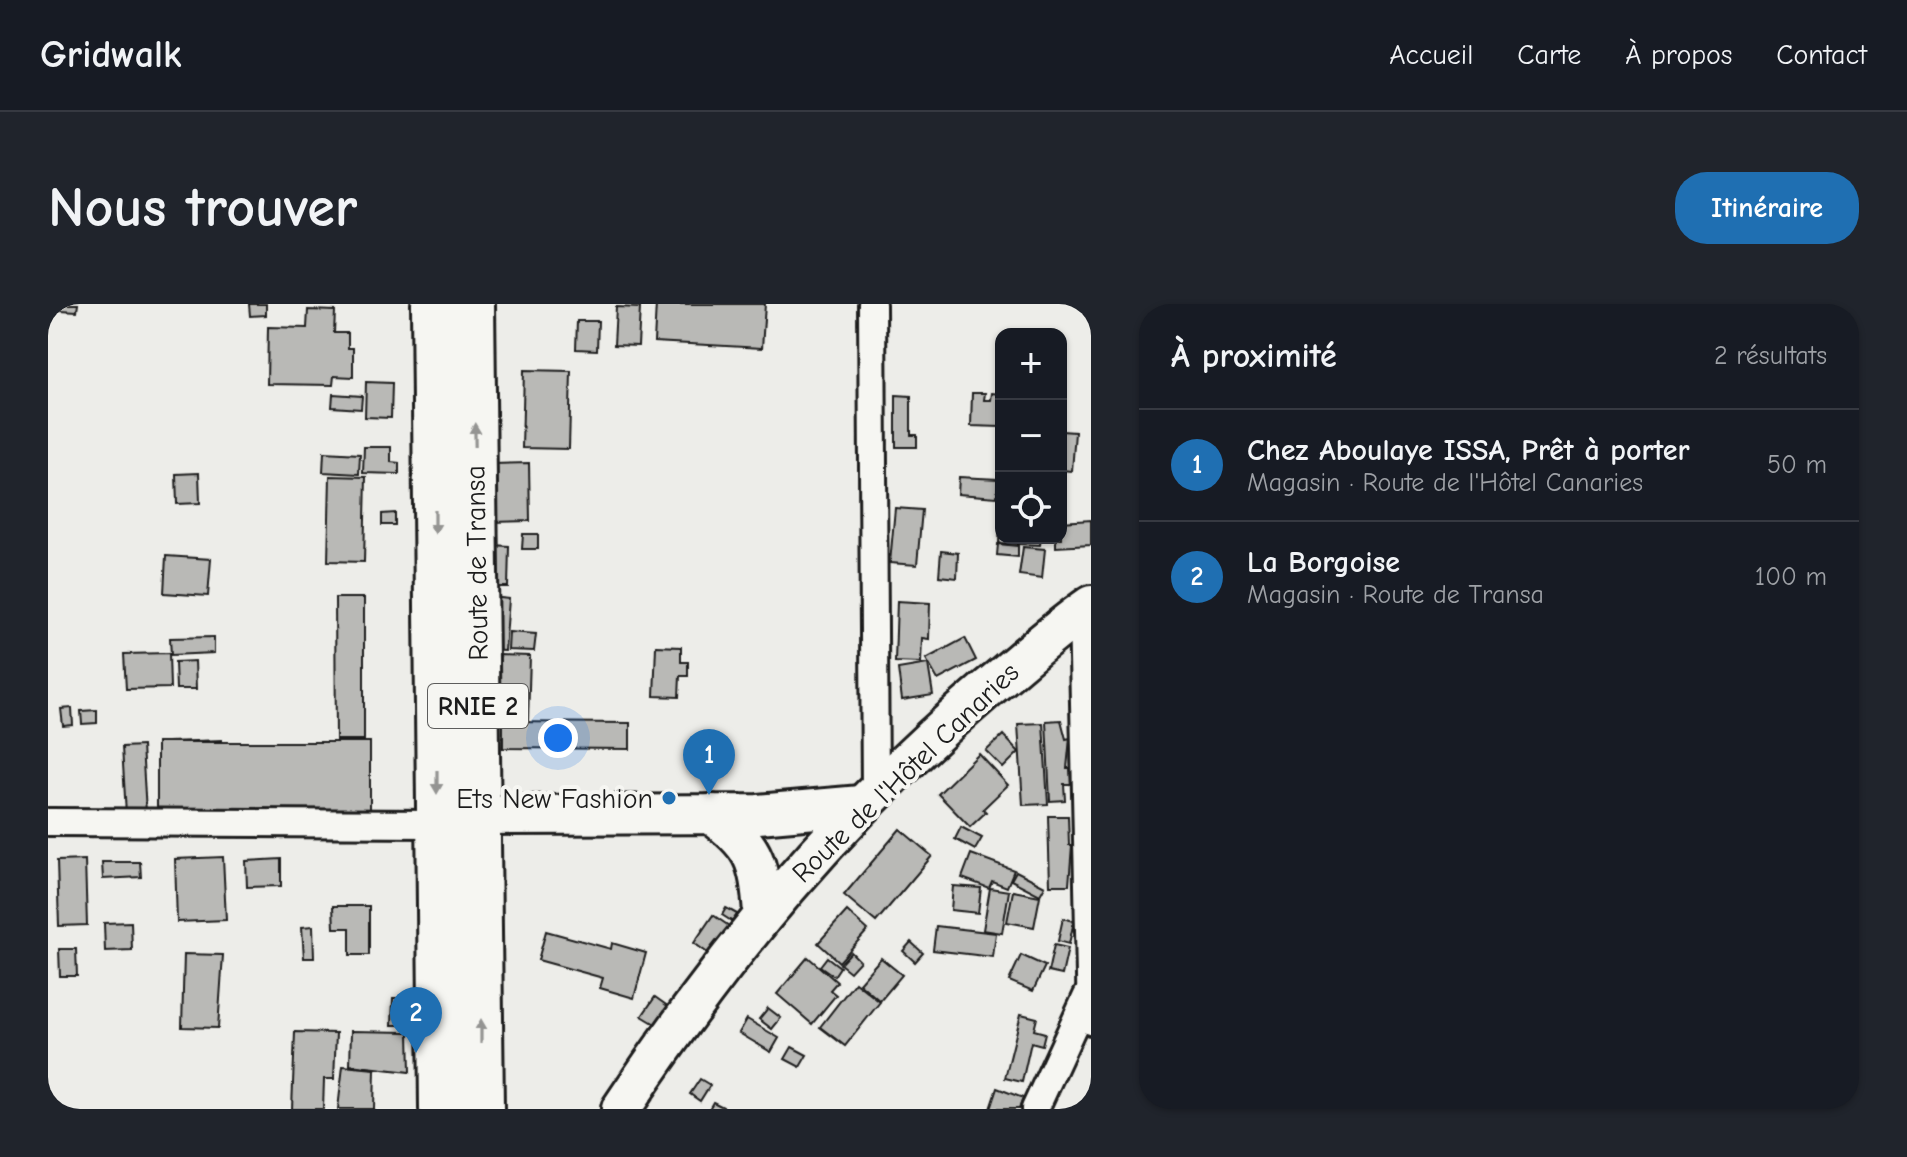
<!DOCTYPE html>
<html lang="fr">
<meta charset="utf-8">
<style>
body{margin:0;font-family:"Comic Neue",sans-serif;background:#20242c;color:#f1f3f6}
.controls{position:absolute;right:24px;top:24px;display:grid;overflow:hidden;border-radius:16px;box-shadow:0 2px 6px #0004}
.controls button{width:72px;height:72px;display:grid;place-items:center;padding:0;border:0;border-bottom:2px solid #363941;background:#171b24;color:#f1f3f6;font:40px sans-serif}
.you{position:absolute;left:510px;top:434px;width:28px;height:28px;margin:-20px;border:6px solid #fff;border-radius:50%;background:#1a73e8;box-shadow:0 0 0 12px #1a73e833}
.badge{display:grid;place-items:center;width:52px;height:52px;border-radius:50%;background:#1f6fb2;color:#fff;font-size:26px;font-weight:700}
.pin{position:absolute;translate:-50% -66px;filter:drop-shadow(0 2px 4px #0008)}
.pin::after{content:'';position:absolute;top:42px;width:28px;height:24px;background:inherit;clip-path:polygon(0 0,100% 0,50% 100%)}
.list{margin:0;padding:0;list-style:none}
h2{display:flex;justify-content:space-between;align-items:center;height:104px;margin:0;padding:0 32px;font-size:34px}
h2 small{font-size:26px;font-weight:400;color:#9ea1a6}
.list li{display:grid;grid-template-columns:52px 1fr auto;gap:24px;align-items:center;box-sizing:border-box;height:112px;padding:0 32px;border-top:2px solid #363941}
.list b{display:block;font-size:30px;white-space:nowrap}
.list p{margin:0;font-size:26px;white-space:nowrap;color:#9ea1a6}
.list em{font-size:26px;font-style:normal;color:#9ea1a6}
.icon{flex:none;width:44px;height:44px;fill:none;stroke:currentColor;stroke-width:2;stroke-linecap:round;stroke-linejoin:round}
.map{position:relative;flex:none;width:1043px;height:805px;overflow:hidden;border-radius:32px}
header{display:flex;align-items:center;gap:48px;box-sizing:border-box;height:112px;padding:0 40px;background:#171b24;border-bottom:2px solid #363941}
header strong{font-size:38px}
nav{display:flex;gap:44px;margin-inline-start:auto;font-size:28px}
.intro{display:flex;align-items:center;justify-content:space-between;box-sizing:border-box;height:192px;padding:0 48px}
h1{margin:0;font-size:56px}
.button{padding:20px 36px;border-radius:32px;background:#1f6fb2;color:#fff;font-size:28px;font-weight:700}
main{display:flex;gap:48px;padding:0 48px}
aside{flex:1;background:#171b24;border-radius:32px;box-shadow:0 2px 6px #0004}
.map>svg:first-child{display:block}
.building{fill:#b9b9b6;stroke:#1c1c1c;stroke-width:2}
.lines{fill:none;stroke-linecap:round;stroke-linejoin:round}
.street-casing{stroke:#1c1c1c;stroke-width:32}
.secondary-casing{stroke:#1c1c1c;stroke-width:44}
.primary-casing{stroke:#1c1c1c;stroke-width:48}
.street{stroke:#f6f6f2;stroke-width:26}
.secondary{stroke:#f6f6f2;stroke-width:38}
.primary{stroke:#f6f6f2;stroke-width:42}
.oneway{fill:#949492}
.poi-dot{fill:#1f6fb2;stroke:#f6f6f2;stroke-width:3}
.labels{text-anchor:middle;stroke-width:8;stroke-linejoin:round;paint-order:stroke}
.shield{fill:#f6f6f2;stroke:#5d5d5c;stroke-width:2}
.shield-label{font-size:26px;font-weight:bold;fill:#1c1c1c}
.street-label{font-size:28px;fill:#1c1c1c;stroke:#f6f6f2}
.poi-label{font-size:28px;fill:#1c1c1c;stroke:#f6f6f2;text-anchor:end}
</style>
<header>
<strong>Gridwalk</strong>
<nav><a>Accueil</a><a>Carte</a><a>À propos</a><a>Contact</a></nav>
</header>
<div class="intro"><h1>Nous trouver</h1><a class="button">Itinéraire</a></div>
<main>
<div class="map">
<svg width="1043" height="805" viewBox="0 0 1043 805">
<rect width="100%" height="100%" fill="#edede9"/>
<filter id="ink" filterUnits="userSpaceOnUse"><feTurbulence type="fractalNoise" baseFrequency=".0125" numOctaves="2"/><feDisplacementMap in="SourceGraphic" scale="16" xChannelSelector="R" yChannelSelector="G"/><feConvolveMatrix kernelMatrix="1 2 1 2 8 2 1 2 1" color-interpolation-filters="sRGB"/></filter>
<g filter="url(#ink)">
<g class="building">
<polygon points="13,0 30,0 29,7 13,6"/>
<polygon points="201,0 218,0 218,11 202,12"/>
<polygon points="608,0 717,0 714,44 606,38"/>
<polygon points="568,3 592,4 590,42 566,41"/>
<polygon points="260,6 287,7 286,29 300,29 300,44 305,44 305,73 286,72 285,81 219,80 220,23 259,24"/>
<polygon points="529,17 550,17 549,46 528,45"/>
<polygon points="476,66 523,67 521,145 474,144"/>
<polygon points="318,78 344,79 343,114 317,113"/>
<polygon points="924,89 937,89 936,96 943,96 944,89 953,90 953,123 923,122"/>
<polygon points="285,90 314,92 313,105 284,103"/>
<polygon points="848,91 863,92 863,131 869,131 869,143 848,143"/>
<polygon points="1013,127 1027,128 1024,167 1013,166"/>
<polygon points="316,143 343,143 343,158 351,159 351,170 315,169"/>
<polygon points="276,148 312,150 311,170 275,168"/>
<polygon points="481,159 482,217 446,218 445,160"/>
<polygon points="151,169 152,199 129,200 128,170"/>
<polygon points="282,172 318,173 316,258 280,257"/>
<polygon points="911,173 950,175 949,193 910,190"/>
<polygon points="953,191 953,234 993,234 992,241 951,239"/>
<polygon points="847,204 874,206 869,261 842,259"/>
<polygon points="347,209 347,221 334,221 334,210"/>
<polygon points="1043,216 1043,241 1008,243 1008,234 1013,234 1013,218"/>
<polygon points="475,230 490,230 490,245 474,245"/>
<polygon points="950,240 970,242 970,253 949,251"/>
<polygon points="443,241 461,242 460,283 441,283"/>
<polygon points="975,243 997,245 994,274 971,271"/>
<polygon points="893,247 910,249 909,274 891,272"/>
<polygon points="118,252 163,255 160,292 116,289"/>
<polygon points="443,293 461,295 457,347 440,346"/>
<polygon points="287,294 316,294 316,436 288,436"/>
<polygon points="849,297 882,299 881,335 874,334 873,359 847,358"/>
<polygon points="461,328 488,330 486,347 460,346"/>
<polygon points="166,333 166,349 123,351 122,334"/>
<polygon points="917,334 928,356 890,376 878,355"/>
<polygon points="608,342 633,343 633,358 640,358 640,372 632,372 631,393 606,392"/>
<polygon points="121,349 122,384 78,385 76,350"/>
<polygon points="450,351 482,352 480,417 448,416"/>
<polygon points="147,357 148,385 128,385 127,358"/>
<polygon points="880,360 885,391 854,396 850,365"/>
<polygon points="24,404 25,421 15,422 13,405"/>
<polygon points="49,406 49,419 34,420 33,407"/>
<polygon points="1013,416 1018,435 1022,434 1019,464 1022,464 1023,480 1016,480 1017,496 1002,497 998,417"/>
<polygon points="455,418 582,419 582,445 455,444"/>
<polygon points="995,419 1000,500 975,501 970,420"/>
<polygon points="955,431 971,448 955,464 938,447"/>
<polygon points="174,436 175,470 121,471 120,438"/>
<rect x="109" y="438" width="213" height="68"/>
<polygon points="94,442 98,508 78,510 74,443"/>
<polygon points="931,450 960,481 935,505 938,508 922,523 890,490"/>
<polygon points="1000,512 1020,512 1021,541 1024,541 1021,581 1002,581"/>
<polygon points="913,523 934,534 927,546 907,535"/>
<polygon points="852,525 884,552 828,618 796,591"/>
<polygon points="923,550 966,566 959,583 944,577 941,584 914,574"/>
<polygon points="175,553 178,616 129,618 127,555"/>
<polygon points="233,555 233,582 199,583 198,557"/>
<polygon points="37,556 39,621 11,622 9,557"/>
<polygon points="54,558 92,558 93,573 55,575"/>
<polygon points="968,567 997,582 992,591 963,576"/>
<polygon points="905,582 933,584 930,609 903,606"/>
<polygon points="942,584 961,587 954,629 935,626"/>
<polygon points="965,587 992,592 986,623 959,618"/>
<polygon points="285,602 321,602 321,651 302,651 302,624 286,624"/>
<polygon points="678,604 689,610 685,618 674,611"/>
<polygon points="799,607 820,626 791,658 770,639"/>
<polygon points="665,611 681,622 661,650 646,639"/>
<polygon points="1015,614 1026,617 1021,640 1010,637"/>
<polygon points="83,618 84,646 57,647 56,619"/>
<polygon points="265,622 266,654 256,654 254,623"/>
<polygon points="888,622 948,629 945,653 885,646"/>
<polygon points="498,627 563,645 564,639 598,649 586,694 552,684 555,674 490,656"/>
<polygon points="863,638 875,649 867,658 855,647"/>
<polygon points="1006,641 1020,644 1014,671 1000,668"/>
<polygon points="11,645 28,645 29,672 12,672"/>
<polygon points="803,648 812,657 802,668 792,660"/>
<polygon points="136,650 175,651 170,724 134,723"/>
<polygon points="973,651 997,662 985,687 961,677"/>
<polygon points="760,653 789,678 782,686 788,691 764,720 729,690"/>
<polygon points="779,653 792,663 786,672 772,662"/>
<polygon points="833,654 854,671 832,697 811,679"/>
<polygon points="807,678 832,698 797,742 772,723"/>
<polygon points="607,693 621,703 609,721 594,712"/>
<polygon points="345,694 364,694 364,721 344,721"/>
<polygon points="720,704 733,714 724,725 711,715"/>
<polygon points="973,710 989,714 986,726 997,729 994,741 983,738 974,778 957,774"/>
<polygon points="699,715 731,734 723,748 691,729"/>
<polygon points="303,727 361,728 362,768 302,761"/>
<polygon points="247,728 288,729 286,775 276,775 275,805 244,805"/>
<polygon points="744,743 759,751 752,763 737,755"/>
<polygon points="295,762 327,765 326,805 290,805"/>
<polygon points="652,775 662,781 652,797 642,790"/>
<polygon points="949,784 975,794 971,805 942,805"/>
<polygon points="665,798 679,805 661,805"/>
</g>
<g class="lines">
<g class="street-casing">
<g id="street">
<polyline points="824,0 827,489"/>
<polyline points="1034,308 1043,717"/>
<polyline points="0,518 389,520"/>
<polyline points="987,805 1039,692"/>
</g>
</g>
<g class="secondary-casing">
<g id="secondary">
<path d="M663 510C706 541 711 556 715 609"/>
<polyline points="432,511 710,510 813,501"/>
<path d="M573 805C681 643 790 512 939 385 973 357 1007 326 1043 301"/>
</g>
</g>
<g class="primary-casing">
<g id="primary">
<polyline points="385,0 393,805"/>
<polyline points="425,0 434,805"/>
</g>
</g>
<use href="#street" class="street"/>
<use href="#secondary" class="secondary"/>
<use href="#primary" class="primary"/>
</g>
<defs><path id="oneway-solid" d="M-6-.8H1V-3.2L6.5 0L1 3.2V.8H-6Z" transform="scale(2)"/></defs>
<g class="oneway">
<use href="#oneway-solid" transform="translate(427 131) rotate(-91)"/>
<use href="#oneway-solid" transform="translate(387 218) rotate(90)"/>
<use href="#oneway-solid" transform="translate(389 478) rotate(90)"/>
<use href="#oneway-solid" transform="translate(433 727) rotate(-90)"/>
</g>
</g>
<circle class="poi-dot" cx="621" cy="494" r="8"/>
<g class="labels">
<rect class="shield" x="380" y="380" width="100" height="44" rx="6"/>
<g class="shield-label">
<text x="430" y="411">RNIE 2</text>
</g>
<g class="street-label">
<text transform="translate(428 259) rotate(-91)" y="10">Route de Transa</text>
<text transform="translate(857 468) rotate(-44)" y="10">Route de l'Hôtel Canaries</text>
</g>
<g class="poi-label">
<text x="605" y="504">Ets New Fashion</text>
</g>
</g>
</svg>
<div class="controls">
<button>+</button>
<button>−</button>
<button><svg class="icon" aria-label="locate" viewBox="0 0 24 24"><circle cx="12" cy="12" r="6"/><path d="M12 2v4M12 18v4M2 12h4M18 12h4"/></svg></button>
</div>
<div class="you"></div>
<div class="pin badge" style="left:661px;top:491px">1</div>
<div class="pin badge" style="left:368px;top:749px">2</div>
</div>
<aside>
<h2>À proximité<small>2 résultats</small></h2>
<ul class="list">
<li><span class="badge">1</span><div><b>Chez Aboulaye ISSA, Prêt à porter</b><p>Magasin · Route de l'Hôtel Canaries</p></div><em>50 m</em></li>
<li><span class="badge">2</span><div><b>La Borgoise</b><p>Magasin · Route de Transa</p></div><em>100 m</em></li>
</ul>
</aside>
</main>
